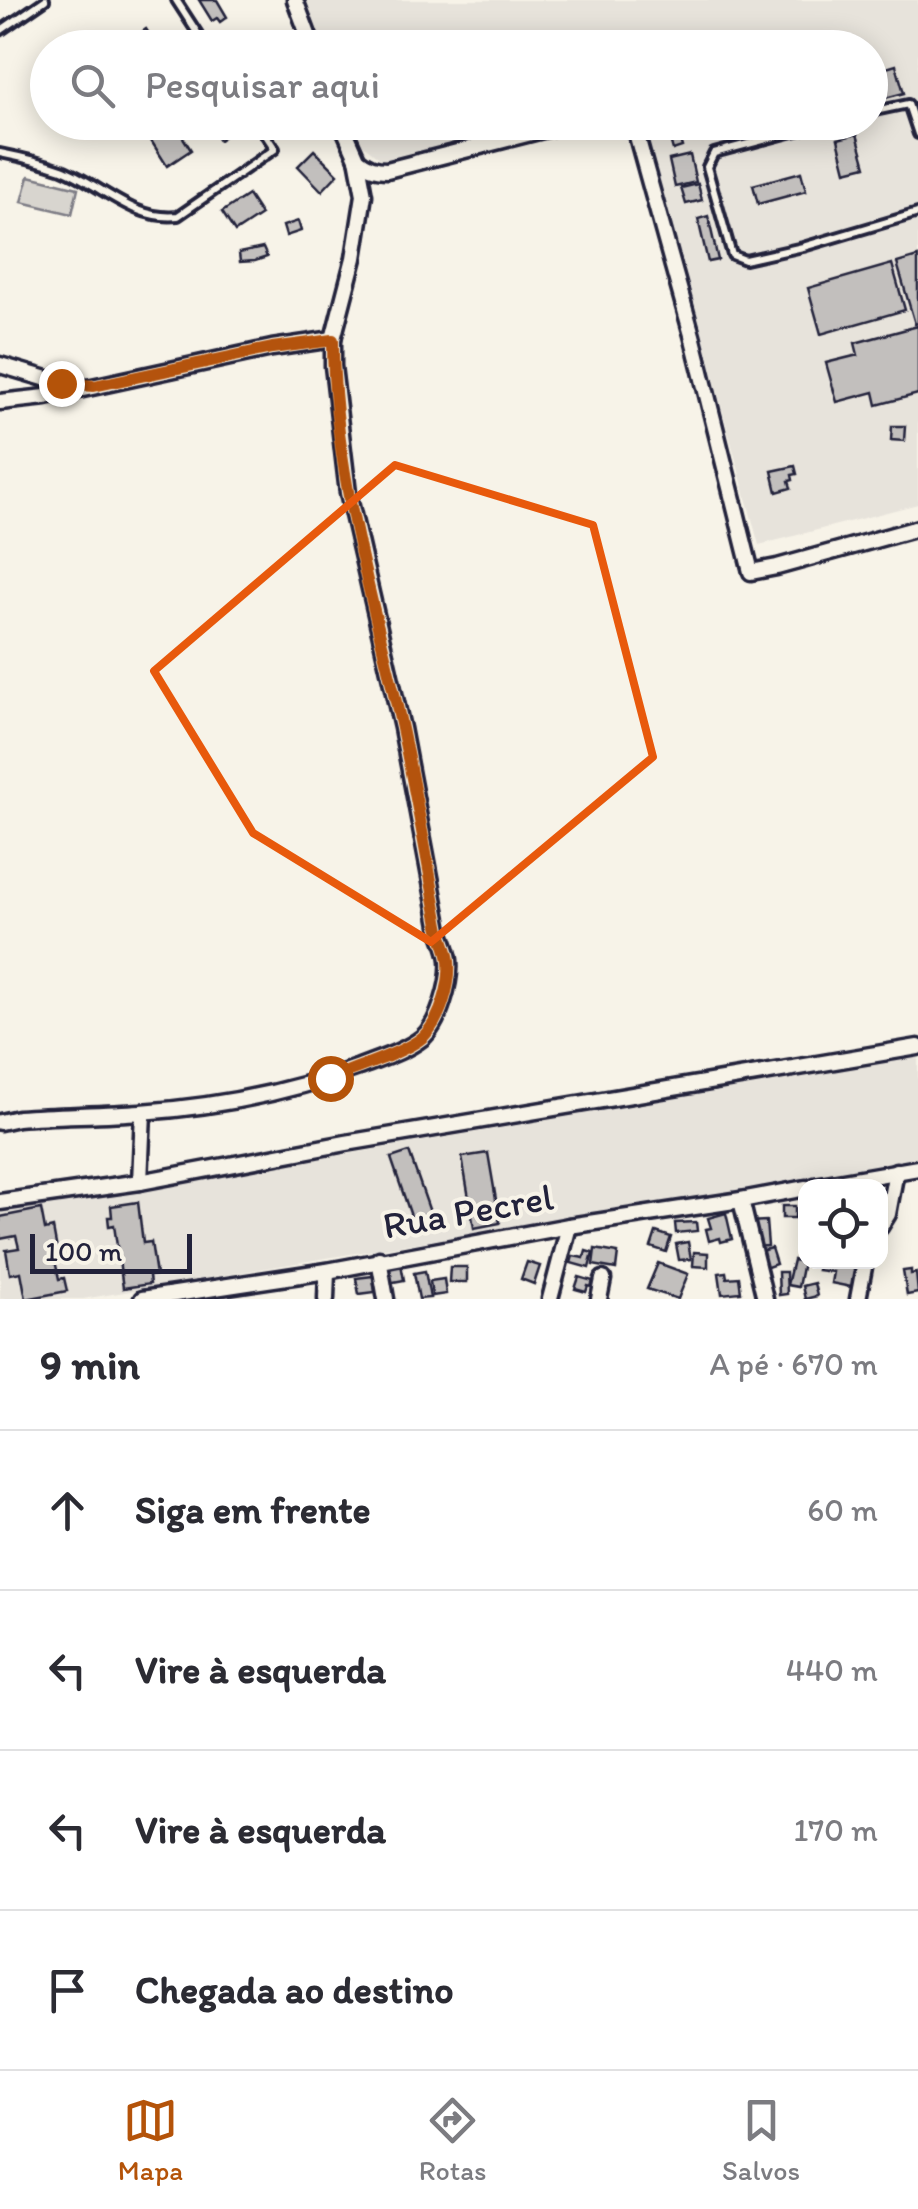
<!DOCTYPE html>
<html lang="pt">
<meta charset="utf-8">
<style>
body{margin:0;font-family:Itim,sans-serif;background:#f2f2f3;color:#2b2b33}
.controls{position:absolute;right:30px;bottom:30px;display:grid;overflow:hidden;border-radius:20px;box-shadow:0 5px 25px #0003}
.controls button{width:90px;height:90px;display:grid;place-items:center;padding:0;border:0;border-bottom:2px solid #e1e1e2;background:#fff;color:#2b2b33;font:50px sans-serif}
.scale{position:absolute;left:30px;bottom:25px;width:162px;box-sizing:border-box;padding-left:10px;border:5px solid #22223b;border-top:0;font-size:28px;line-height:35px;white-space:nowrap;color:#22223b;-webkit-text-stroke:8px #f7f3e8;paint-order:stroke}
.stop{position:absolute;width:30px;height:30px;margin:-22px;border:8px solid #b45309;border-radius:50%;background:#fff}
.stop.end{background:#b45309;border-color:#fff;box-shadow:0 2px 10px #0008}
.list{margin:0;padding:0;list-style:none}
h2{display:flex;justify-content:space-between;align-items:center;height:130px;margin:0;padding:0 40px;font-size:42px}
h2 small{font-size:32px;font-weight:400;color:#7c7c81}
.list li{display:grid;grid-template-columns:65px 1fr auto;gap:30px;align-items:center;box-sizing:border-box;height:160px;padding:0 40px;border-top:2px solid #e1e1e2}
.list b{display:block;font-size:38px;white-space:nowrap}
.list em{font-size:32px;font-style:normal;color:#7c7c81}
.icon{flex:none;width:55px;height:55px;fill:none;stroke:currentColor;stroke-width:2;stroke-linecap:round;stroke-linejoin:round}
.map{position:relative;flex:none;width:918px;height:1299px;overflow:hidden}
.search{position:absolute;background:#fff;box-shadow:0 5px 25px #0003;left:30px;right:30px;top:30px;height:110px;display:flex;align-items:center;gap:25px;box-sizing:border-box;padding:0 35px;border-radius:55px;color:#7c7c81;font-size:38px}
.sheet{height:770px;background:#fff}
nav{display:flex;justify-content:space-around;align-items:center;box-sizing:border-box;height:140px;border-top:2px solid #e1e1e2;background:#fff;font-size:28px;color:#7c7c81}
nav a{display:grid;justify-items:center;gap:5px}
nav .on{color:#b45309}
.map>svg:first-child{display:block}
.built{fill:#e7e3db}
.green{fill:#d8d5cf;stroke:#7d7c85;stroke-width:2.5}
.building{fill:#c2bfbd;stroke:#22223b;stroke-width:2.5}
.lines{fill:none;stroke-linecap:round;stroke-linejoin:round}
.service-casing{stroke:#22223b;stroke-width:14}
.minor-casing{stroke:#22223b;stroke-width:21}
.service{stroke:#f7f3e8;stroke-width:6}
.minor{stroke:#f7f3e8;stroke-width:14}
.route{stroke:#b45309;stroke-width:12}
.marked{fill:none;stroke:#e8590c;stroke-width:8;stroke-linejoin:round}
.labels{text-anchor:middle;stroke-width:8;stroke-linejoin:round;paint-order:stroke}
.street-label{font-size:38px;fill:#22223b;stroke:#f7f3e8}
</style>
<div class="map">
<svg width="918" height="1299" viewBox="0 0 918 1299">
<rect width="100%" height="100%" fill="#f7f3e8"/>
<filter id="ink" filterUnits="userSpaceOnUse"><feTurbulence type="fractalNoise" baseFrequency=".01" numOctaves="2"/><feDisplacementMap in="SourceGraphic" scale="20" xChannelSelector="R" yChannelSelector="G"/><feConvolveMatrix kernelMatrix="1 2 1 2 8 2 1 2 1" color-interpolation-filters="sRGB"/></filter>
<g filter="url(#ink)">
<g class="built">
<polygon points="304,0 918,0 918,504 759,545 644,123 870,122 870,48 322,47"/>
<polygon points="350,123 534,123 383,161 356,139"/>
<polygon points="918,1057 918,1164 464,1235 83,1299 0,1299 0,1213"/>
</g>
<polygon class="green" points="29,176 78,188 72,214 22,202"/>
<g class="building">
<polygon points="199,0 217,0 227,17 220,22 217,18 212,21"/>
<polygon points="146,29 158,48 138,48 132,39"/>
<polygon points="896,65 904,93 870,102 870,73"/>
<polygon points="207,122 234,122 237,127 219,140"/>
<polygon points="665,122 675,122 682,147 673,150"/>
<polygon points="174,123 191,150 167,166 150,139"/>
<polygon points="857,134 866,166 846,171 838,139"/>
<polygon points="314,150 338,174 322,191 298,166"/>
<polygon points="690,155 696,182 675,187 669,160"/>
<polygon points="801,172 806,191 758,204 753,185"/>
<polygon points="698,184 702,200 686,204 681,188"/>
<polygon points="248,195 261,215 235,232 222,212"/>
<polygon points="708,216 718,260 708,262 698,219"/>
<polygon points="298,221 301,231 286,236 283,226"/>
<polygon points="263,248 267,257 255,261 240,262 239,253"/>
<polygon points="918,257 918,323 915,324 897,263"/>
<polygon points="892,264 905,310 821,334 808,288"/>
<polygon points="918,326 918,394 877,405 874,392 837,402 826,363 858,355 855,343"/>
<polygon points="892,426 905,426 904,441 891,440"/>
<polygon points="795,466 797,474 792,475 793,480 789,481 791,488 777,492 772,471"/>
<polygon points="409,1152 430,1212 412,1219 391,1158"/>
<polygon points="488,1153 500,1223 474,1228 462,1157"/>
<polygon points="138,1202 143,1243 151,1242 156,1275 149,1276 150,1284 123,1288 114,1225 109,1226 108,1217 112,1217 111,1206"/>
<rect x="782" y="1206" width="13" height="12"/>
<polygon points="41,1209 45,1230 53,1228 57,1250 53,1251 59,1279 64,1278 67,1291 26,1299 21,1272 10,1274 6,1250 19,1248 16,1236 0,1239 0,1217"/>
<polygon points="726,1213 732,1239 721,1242 720,1238 709,1241 706,1229 711,1228 708,1218"/>
<polygon points="766,1221 768,1246 754,1247 748,1222"/>
<polygon points="696,1222 697,1231 676,1233 675,1223"/>
<polygon points="656,1232 671,1237 666,1252 651,1247"/>
<polygon points="688,1242 691,1259 679,1260 676,1244"/>
<polygon points="771,1248 776,1264 762,1269 757,1252"/>
<polygon points="595,1249 618,1253 616,1269 593,1265"/>
<polygon points="586,1251 593,1253 589,1268 571,1263 573,1256 584,1258"/>
<polygon points="694,1252 708,1253 708,1267 693,1266"/>
<polygon points="793,1260 803,1262 798,1287 787,1285"/>
<polygon points="527,1262 540,1266 534,1284 521,1279"/>
<polygon points="819,1262 860,1262 856,1288 831,1283 833,1272 817,1270"/>
<polygon points="658,1263 688,1274 678,1299 647,1289"/>
<polygon points="401,1264 404,1280 388,1283 385,1267"/>
<polygon points="450,1267 467,1267 467,1282 449,1282"/>
<polygon points="911,1270 911,1274 916,1273 918,1293 907,1295 903,1271"/>
<polygon points="425,1271 430,1298 419,1299 414,1273"/>
<polygon points="726,1272 727,1278 739,1277 741,1292 722,1294 719,1273"/>
<polygon points="778,1272 786,1272 787,1294 779,1295"/>
<polygon points="373,1276 375,1292 359,1294 356,1278"/>
<polygon points="579,1277 593,1281 591,1287 588,1286 586,1292 575,1289"/>
<polygon points="444,1279 446,1294 432,1296 430,1281"/>
<polygon points="814,1283 817,1296 805,1299 802,1286"/>
</g>
<g class="lines">
<g class="service-casing">
<g id="service">
<polyline points="176,0 207,48"/>
<polyline points="0,31 45,0"/>
<polyline points="870,112 908,104 918,134"/>
<polyline points="831,122 714,153 707,167 732,255 745,260 803,247 918,213"/>
<path d="M0 153C20 157 42 162 62 169 102 185 133 221 178 216L275 149 257 122"/>
</g>
</g>
<g class="minor-casing">
<g id="minor">
<polyline points="295,0 313,48"/>
<polyline points="633,122 692,335 751,572 777,567 918,528"/>
<path d="M357 159C367 167 375 170 387 170L574 122"/>
<polyline points="0,365 61,383 78,385"/>
<polyline points="0,402 46,397 272,348 333,339"/>
<path d="M0 1122 18 1118C59 1115 100 1115 141 1112 214 1107 291 1092 359 1067 379 1059 404 1052 422 1038 439 1024 451 982 449 960 448 950 443 940 440 930L402 728 348 493 333 366V339L354 258 364 195 357 158 341 122"/>
<polyline points="140,1182 143,1112"/>
<polyline points="814,1186 918,1168"/>
<polyline points="741,1200 765,1299"/>
<polyline points="0,1202 140,1182 346,1143 918,1047"/>
<polyline points="880,1227 888,1214 896,1171"/>
<polyline points="379,1259 386,1299"/>
<polyline points="142,1299 327,1271 569,1226 741,1200 806,1188"/>
<polyline points="326,1299 327,1271"/>
<polyline points="550,1299 569,1226"/>
<polyline points="599,1299 603,1279"/>
<polyline points="858,1299 865,1262"/>
</g>
</g>
<use href="#service" class="service"/>
<use href="#minor" class="minor"/>
</g>
</g>
<g class="lines" filter="url(#ink)">
<path class="route" d="M61 383 94 386 272 348 333 340C333 464 369 586 397 706 414 780 426 856 440 930 443 940 448 951 449 961 451 984 441 1019 424 1036 409 1051 353 1069 330 1078"/>
</g>
<path class="marked" d="M395 465 593 525 653 757 431 942 253 833 154 671Z"/>
<g class="labels">
<g class="street-label">
<text transform="translate(468 1211) rotate(-10)" y="13">Rua Pecrel</text>
</g>
</g>
</svg>
<div class="controls">
<button><svg class="icon" aria-label="locate" viewBox="0 0 24 24"><circle cx="12" cy="12" r="6"/><path d="M12 2v4M12 18v4M2 12h4M18 12h4"/></svg></button>
</div>
<div class="scale">100 m</div>
<div class="stop" style="left:330px;top:1078px"></div>
<div class="stop end" style="left:61px;top:383px"></div>
<div class="search"><svg class="icon" aria-label="search" viewBox="0 0 24 24"><circle cx="10" cy="10" r="6"/><path d="M15 15l6 6"/></svg>Pesquisar aqui</div>
</div>
<section class="sheet">
<h2>9 min<small>A pé · 670 m</small></h2>
<ul class="list">
<li><svg class="icon" aria-label="ahead" viewBox="0 0 24 24"><path d="M12 20V5M6 11l6-6 6 6"/></svg><div><b>Siga em frente</b></div><em>60 m</em></li>
<li><svg class="icon" aria-label="left" viewBox="0 0 24 24"><path d="M17 20v-9H6M10 6l-5 5 5 5"/></svg><div><b>Vire à esquerda</b></div><em>440 m</em></li>
<li><svg class="icon" aria-label="left" viewBox="0 0 24 24"><path d="M17 20v-9H6M10 6l-5 5 5 5"/></svg><div><b>Vire à esquerda</b></div><em>170 m</em></li>
<li><svg class="icon" aria-label="arrive" viewBox="0 0 24 24"><path d="M6 21V4h12l-3 4 3 4H6"/></svg><div><b>Chegada ao destino</b></div></li>
</ul>
</section>
<nav>
<a class="on"><svg class="icon" aria-label="map" viewBox="0 0 24 24"><path d="M3 6l6-2 6 2 6-2v14l-6 2-6-2-6 2zM9 4v14M15 6v14"/></svg>Mapa</a>
<a><svg class="icon" aria-label="directions" viewBox="0 0 24 24"><path d="M12 3l9 9-9 9-9-9zM9 14v-3h6M13 9l2 2-2 2"/></svg>Rotas</a>
<a><svg class="icon" aria-label="saved" viewBox="0 0 24 24"><path d="M7 4h10v16l-5-4-5 4z"/></svg>Salvos</a>
</nav>
